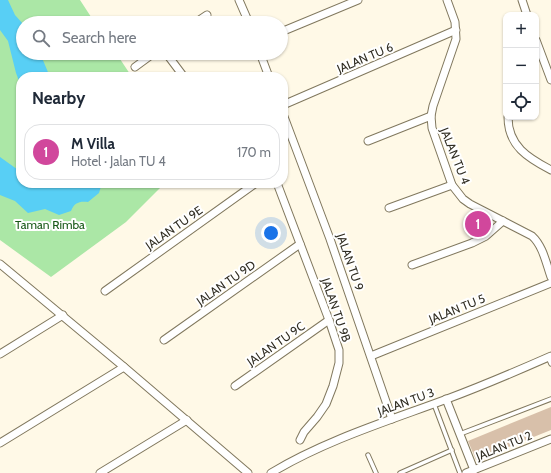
<!DOCTYPE html>
<meta charset="utf-8">
<style>
body{margin:0;font-family:Cabin,sans-serif;background:#f2f2f3;color:#1f2937}
.controls{position:absolute;right:12px;top:12px;display:grid;overflow:hidden;border-radius:8px;box-shadow:0 1px 3px #0004}
.controls button{width:36px;height:36px;display:grid;place-items:center;padding:0;border:0;border-bottom:1px solid #e0e1e3;background:#fff;color:#1f2937;font:20px sans-serif}
.you{position:absolute;left:271px;top:233px;width:14px;height:14px;margin:-10px;border:3px solid #fff;border-radius:50%;background:#1a73e8;box-shadow:0 0 0 6px #1a73e833}
.badge{display:grid;place-items:center;width:26px;height:26px;border-radius:50%;background:#1784ac;color:#fff;font-size:13px;font-weight:700}
.pin{position:absolute;translate:-50% -50%;border:2px solid #fff;box-shadow:0 1px 4px #0006}
.list{margin:0;padding:0;list-style:none}
h2{display:flex;justify-content:space-between;align-items:center;height:52px;margin:0;padding:0 16px;font-size:17px}
h2 small{font-size:13px;font-weight:400;color:#747a83}
.list li{display:grid;grid-template-columns:26px 1fr auto;gap:12px;align-items:center;box-sizing:border-box;height:56px;margin:0 8px 8px;padding:0 8px;border:1px solid #e0e1e3;border-radius:16px}
.list b{display:block;font-size:15px;white-space:nowrap}
.list p{margin:0;font-size:13px;white-space:nowrap;color:#747a83}
.list em{font-size:13px;font-style:normal;color:#747a83}
.icon{flex:none;width:22px;height:22px;fill:none;stroke:currentColor;stroke-width:2;stroke-linecap:round;stroke-linejoin:round}
.map{position:relative;flex:none;width:551px;height:473px;overflow:hidden}
.search{position:absolute;background:#fff;box-shadow:0 1px 3px #0004;left:16px;top:16px;width:272px;height:44px;display:flex;align-items:center;gap:10px;box-sizing:border-box;padding:0 14px;border-radius:22px;color:#747a83;font-size:15px}
.panel{position:absolute;background:#fff;box-shadow:0 1px 3px #0004;left:16px;top:72px;width:272px;height:116px;border-radius:16px}
.map>svg:first-child{display:block}
.green{fill:#abe7a6}
.water{fill:#58cff5}
.building{fill:#d8c0aa}
.lines{fill:none;stroke-linecap:round;stroke-linejoin:round}
.lane-casing{stroke:#81785e;stroke-width:5.5}
.street-casing{stroke:#81785e;stroke-width:9}
.lane{stroke:#fff;stroke-width:3.5}
.street{stroke:#fff;stroke-width:7}
.labels{text-anchor:middle;stroke-width:4;stroke-linejoin:round;paint-order:stroke}
.street-label{font-size:12px;fill:#302d22;stroke:#fff}
.park-label{font-size:12px;fill:#155714;stroke:#fff}
</style>
<div class="map">
<svg width="551" height="473" viewBox="0 0 551 473">
<rect width="100%" height="100%" fill="#fff9e7"/>
<polygon class="green" points="0,0 80,0 95,23 23,23 23,53 116,53 132,77 21,77 21,183 165,183 126,222 51,277 0,240"/>
<g class="water">
<polygon points="0,0 8,0 15,15 23,24 23,53 40,53 50,77 21,77 21,86 16,73 8,41 0,30"/>
<path d="M0 157 21 172V183H102L99 193 88 202C79 201 74 203 71 211L59 215 45 209 28 213 15 201 0 195Z"/>
</g>
<polygon class="building" points="551,407 551,430 476,460 468,441"/>
<g class="lines">
<g class="lane-casing">
<g id="lane">
<polyline points="548,357 551,364"/>
<polyline points="434,404 460,473"/>
<polyline points="460,434 551,399"/>
<polyline points="368,455 376,473"/>
<polyline points="400,473 452,450"/>
</g>
</g>
<g class="street-casing">
<g id="street">
<polyline points="239,0 249,23"/>
<path d="M447 0 455 22 456 39 433 106 431 116 432 128 452 185 463 199 470 204 532 236C543 246 546 263 551 277"/>
<polyline points="522,0 527,15"/>
<polyline points="195,23 207,15"/>
<polyline points="281,32 358,0"/>
<polyline points="536,40 551,80"/>
<polyline points="166,53 184,77"/>
<polyline points="260,53 269,77"/>
<polyline points="135,67 154,53"/>
<polyline points="283,105 456,30"/>
<polyline points="283,114 330,239 392,419"/>
<path d="M508 117C508 146 528 158 551 170"/>
<polyline points="368,141 431,116"/>
<polyline points="277,183 329,320 339,350 339,363 333,386 326,404 317,417 304,432 300,440"/>
<polyline points="389,208 452,185"/>
<polyline points="0,264 124,367 248,473"/>
<polyline points="412,265 472,243 486,236 503,221"/>
<polyline points="105,291 256,183"/>
<polyline points="164,340 300,244"/>
<polyline points="0,354 63,315"/>
<polyline points="371,356 551,283"/>
<polyline points="235,386 329,320"/>
<polyline points="446,399 474,470"/>
<polyline points="0,443 124,367"/>
<polyline points="100,473 187,420"/>
<path d="M271 473C326 440 388 421 447 399 482 386 517 371 551 356"/>
<polyline points="466,473 551,439"/>
</g>
</g>
<use href="#lane" class="lane"/>
<use href="#street" class="street"/>
</g>
<g class="labels">
<g class="street-label">
<text transform="translate(365 58) rotate(-23)" y="4">JALAN TU 6</text>
<text transform="translate(455 156) rotate(68)" y="4">JALAN TU 4</text>
<text transform="translate(174 228) rotate(-35)" y="4">JALAN TU 9E</text>
<text transform="translate(350 262) rotate(71)" y="4">JALAN TU 9</text>
<text transform="translate(226 283) rotate(-35)" y="4">JALAN TU 9D</text>
<text transform="translate(457 309) rotate(-22)" y="4">JALAN TU 5</text>
<text transform="translate(336 310) rotate(71)" y="4">JALAN TU 9B</text>
<text transform="translate(276 344) rotate(-35)" y="4">JALAN TU 9C</text>
<text transform="translate(406 402) rotate(-20)" y="4">JALAN TU 3</text>
<text transform="translate(504 446) rotate(-22)" y="4">JALAN TU 2</text>
</g>
<g class="park-label">
<text x="50" y="229">Taman Rimba</text>
</g>
</g>
</svg>
<div class="controls">
<button>+</button>
<button>−</button>
<button><svg class="icon" aria-label="locate" viewBox="0 0 24 24"><circle cx="12" cy="12" r="6"/><path d="M12 2v4M12 18v4M2 12h4M18 12h4"/></svg></button>
</div>
<div class="you"></div>
<div class="pin badge" style="left:478px;top:224px;background:#d1479c">1</div>
<div class="search"><svg class="icon" aria-label="search" viewBox="0 0 24 24"><circle cx="10" cy="10" r="6"/><path d="M15 15l6 6"/></svg>Search here</div>
<section class="panel">
<h2>Nearby<small></small></h2>
<ul class="list">
<li><span class="badge" style="background:#d1479c">1</span><div><b>M Villa</b><p>Hotel · Jalan TU 4</p></div><em>170 m</em></li>
</ul>
</section>
</div>
